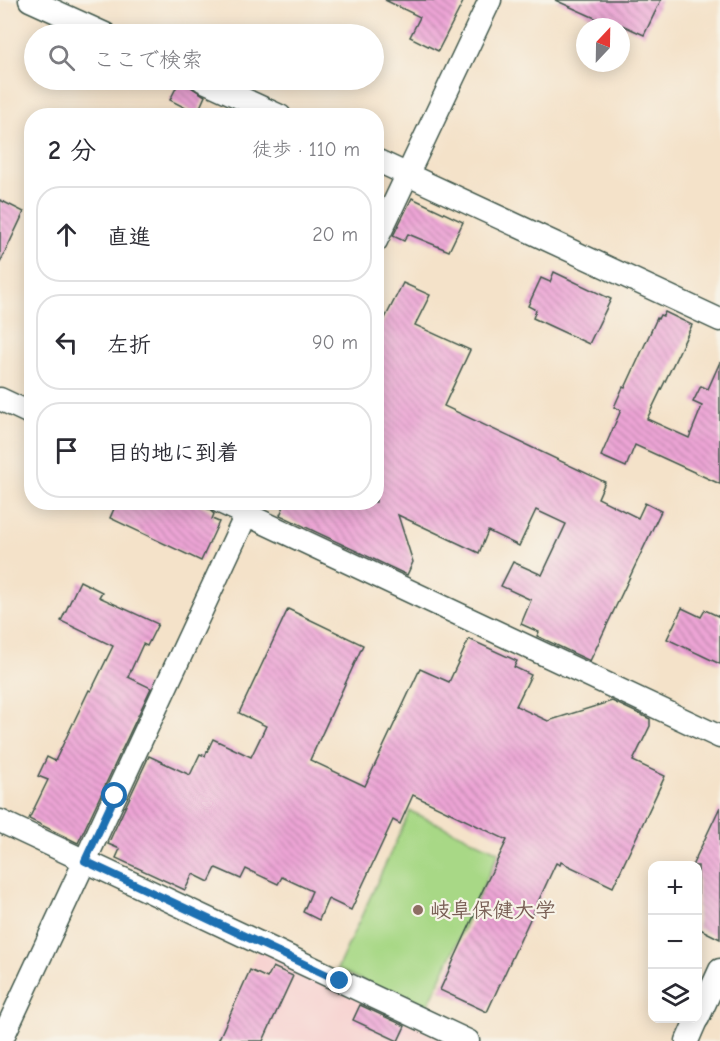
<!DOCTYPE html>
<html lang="ja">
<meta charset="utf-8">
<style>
body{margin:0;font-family:"Comic Neue","Klee One",sans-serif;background:#f7f7f7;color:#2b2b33}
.controls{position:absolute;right:18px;bottom:18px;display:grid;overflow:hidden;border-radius:12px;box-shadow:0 3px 15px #0003}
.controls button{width:54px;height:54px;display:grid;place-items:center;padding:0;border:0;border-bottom:2px solid #e1e1e2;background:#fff;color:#2b2b33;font:30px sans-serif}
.compass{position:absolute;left:576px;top:18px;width:54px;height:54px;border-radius:50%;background:#fff;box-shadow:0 3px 15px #0003;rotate:22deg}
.stop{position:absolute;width:18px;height:18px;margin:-14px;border:4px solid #1f6fb2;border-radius:50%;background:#fff}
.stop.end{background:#1f6fb2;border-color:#fff;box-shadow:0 2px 6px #0008}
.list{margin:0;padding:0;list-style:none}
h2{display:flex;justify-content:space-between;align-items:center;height:78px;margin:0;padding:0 24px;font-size:26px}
h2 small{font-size:20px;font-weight:400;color:#7c7c81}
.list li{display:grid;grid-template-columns:39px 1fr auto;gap:18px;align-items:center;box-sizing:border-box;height:96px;margin:0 12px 12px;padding:0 12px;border:2px solid #e1e1e2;border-radius:24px}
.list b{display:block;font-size:22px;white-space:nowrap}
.list em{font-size:20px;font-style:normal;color:#7c7c81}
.icon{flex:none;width:33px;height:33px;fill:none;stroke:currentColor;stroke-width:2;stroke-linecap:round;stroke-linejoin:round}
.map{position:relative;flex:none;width:720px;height:1041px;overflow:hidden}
.search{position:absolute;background:#fff;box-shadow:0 3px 15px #0003;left:24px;top:24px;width:360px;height:66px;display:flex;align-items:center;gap:15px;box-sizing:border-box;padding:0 21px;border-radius:33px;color:#7c7c81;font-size:22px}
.panel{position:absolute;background:#fff;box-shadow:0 3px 15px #0003;left:24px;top:108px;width:360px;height:402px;border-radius:24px}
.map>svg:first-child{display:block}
.built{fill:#f7d0cf}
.pitch{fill:#a8d886;stroke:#648a5d;stroke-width:1.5}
.building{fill:url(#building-back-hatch)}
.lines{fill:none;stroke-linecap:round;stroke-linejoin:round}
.minor-casing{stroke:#3f564a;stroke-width:25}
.minor{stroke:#fff;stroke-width:22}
.route{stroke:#1f6fb2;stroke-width:8}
.education-dot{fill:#8d6e63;stroke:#f7f3e8;stroke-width:2}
.labels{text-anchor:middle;stroke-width:4.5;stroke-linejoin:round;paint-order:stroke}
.education-label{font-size:21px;font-weight:bold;fill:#785e54;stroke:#f7f3e8;text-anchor:start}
</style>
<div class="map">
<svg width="720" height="1041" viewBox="0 0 720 1041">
<defs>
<pattern id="building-back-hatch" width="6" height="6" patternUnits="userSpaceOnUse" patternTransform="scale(1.5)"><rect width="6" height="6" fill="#eda4d5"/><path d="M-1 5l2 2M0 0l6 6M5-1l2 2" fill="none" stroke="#bf87ae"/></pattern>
</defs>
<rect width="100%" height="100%" fill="#f7f3e8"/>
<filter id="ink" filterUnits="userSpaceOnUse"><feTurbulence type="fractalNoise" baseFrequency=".0167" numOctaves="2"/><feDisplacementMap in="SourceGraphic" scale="12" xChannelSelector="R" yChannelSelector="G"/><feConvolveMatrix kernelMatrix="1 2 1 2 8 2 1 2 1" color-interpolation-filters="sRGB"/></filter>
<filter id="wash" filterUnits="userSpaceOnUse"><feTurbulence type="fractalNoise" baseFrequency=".008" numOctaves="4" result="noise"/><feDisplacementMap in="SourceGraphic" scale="24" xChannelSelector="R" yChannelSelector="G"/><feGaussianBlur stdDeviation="1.35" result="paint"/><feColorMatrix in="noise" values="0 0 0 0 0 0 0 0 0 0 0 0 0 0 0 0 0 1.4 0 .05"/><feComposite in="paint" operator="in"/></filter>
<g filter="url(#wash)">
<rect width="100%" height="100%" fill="#f4e2c9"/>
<polygon class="built" points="258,949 450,1041 215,1041"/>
<polygon class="pitch" points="410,811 499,852 426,1010 337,969"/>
<g id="blocks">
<g class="building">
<polygon points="385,0 464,0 438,51 410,37 420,17"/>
<polygon points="555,0 661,0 644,35 622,25 621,27 615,27"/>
<polygon points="180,80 205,96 197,114 170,100"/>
<polygon points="412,198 463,222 449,251 408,234 404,241 393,236"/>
<polygon points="0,200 24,212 0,263"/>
<polygon points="554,272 611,299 589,344 533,318 536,310 528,306 541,278 550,282"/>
<polygon points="403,283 430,295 415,325 470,350 444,406 605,482 598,498 638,518 645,503 661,511 590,661 537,636 539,632 521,624 531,600 501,586 513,562 542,575 566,524 536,510 519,546 488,531 479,553 398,515 413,562 407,575 280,515 286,502 376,502 376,336"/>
<polygon points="665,312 692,325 647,419 689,438 702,406 693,402 701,386 708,389 720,362 720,484 635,445 626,467 601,456 621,410 614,407 623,387 625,388 657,318 658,319 660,315 663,316"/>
<polygon points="117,502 195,502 208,509 214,514 212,519 219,522 201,561 110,518"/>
<polygon points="80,581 102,592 99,597 158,624 147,646 143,644 128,677 151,688 78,843 29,819 48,780 38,776 47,757 55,761 89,690 91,691 113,646 61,621"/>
<polygon points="682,608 701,617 705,610 720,617 720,664 667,639"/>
<polygon points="288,609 363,645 310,760 365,786 420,669 449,682 469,639 517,661 514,667 531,675 516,706 548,721 612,701 650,719 650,726 633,761 665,776 613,887 561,862 560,865 556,863 487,1012 440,990 480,903 477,902 507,840 413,795 400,824 393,820 351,910 328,899 319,920 303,912 312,891 282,877 278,884 246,869 241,879 216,868 209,882 193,874 185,890 116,858 120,849 108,844 149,756 190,775 200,754 205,756 213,739 251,757 266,726 239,713"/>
<polygon points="720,807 720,939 698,928 698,866 692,866"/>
<polygon points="273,967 293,976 263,1041 218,1041 250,970 267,978"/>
<polygon points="360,1005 405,1026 398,1041 353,1020"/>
</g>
</g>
</g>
<g filter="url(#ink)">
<use href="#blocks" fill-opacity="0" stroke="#3f564a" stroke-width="1.5"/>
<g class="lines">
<g class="minor-casing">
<g id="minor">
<polyline points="30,0 105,34"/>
<polyline points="202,80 280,116"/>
<polyline points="376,160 720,320"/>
<polyline points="376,241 490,0"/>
<polyline points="0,399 32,414"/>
<polyline points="220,502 720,737"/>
<polyline points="0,821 468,1041"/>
<polyline points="698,1018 720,970"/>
<polyline points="1,1041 252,502"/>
<polyline points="687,1041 697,1018"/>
</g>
</g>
<use href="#minor" class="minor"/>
</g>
</g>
<g class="lines" filter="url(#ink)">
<polyline class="route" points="115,796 85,861 340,981"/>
</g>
<circle class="education-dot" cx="418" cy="910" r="6"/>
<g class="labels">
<g class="education-label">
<text x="430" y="917">岐阜保健大学</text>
</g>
</g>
</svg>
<div class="controls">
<button>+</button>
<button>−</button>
<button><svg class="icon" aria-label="layers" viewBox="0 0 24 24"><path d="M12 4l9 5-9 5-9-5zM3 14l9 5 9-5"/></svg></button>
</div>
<svg class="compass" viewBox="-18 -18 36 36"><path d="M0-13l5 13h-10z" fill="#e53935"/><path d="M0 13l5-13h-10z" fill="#7c7c81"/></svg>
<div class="stop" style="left:115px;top:796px"></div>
<div class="stop end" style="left:340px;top:981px"></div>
<div class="search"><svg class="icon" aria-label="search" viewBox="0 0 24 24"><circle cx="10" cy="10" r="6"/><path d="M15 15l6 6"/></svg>ここで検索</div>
<section class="panel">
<h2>2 分<small>徒歩 · 110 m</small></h2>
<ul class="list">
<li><svg class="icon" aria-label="ahead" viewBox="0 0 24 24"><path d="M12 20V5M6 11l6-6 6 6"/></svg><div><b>直進</b></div><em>20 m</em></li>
<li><svg class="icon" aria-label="left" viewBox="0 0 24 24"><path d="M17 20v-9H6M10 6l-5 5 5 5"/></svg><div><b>左折</b></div><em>90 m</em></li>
<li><svg class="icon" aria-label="arrive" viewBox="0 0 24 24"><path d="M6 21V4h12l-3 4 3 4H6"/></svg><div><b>目的地に到着</b></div></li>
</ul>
</section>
</div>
